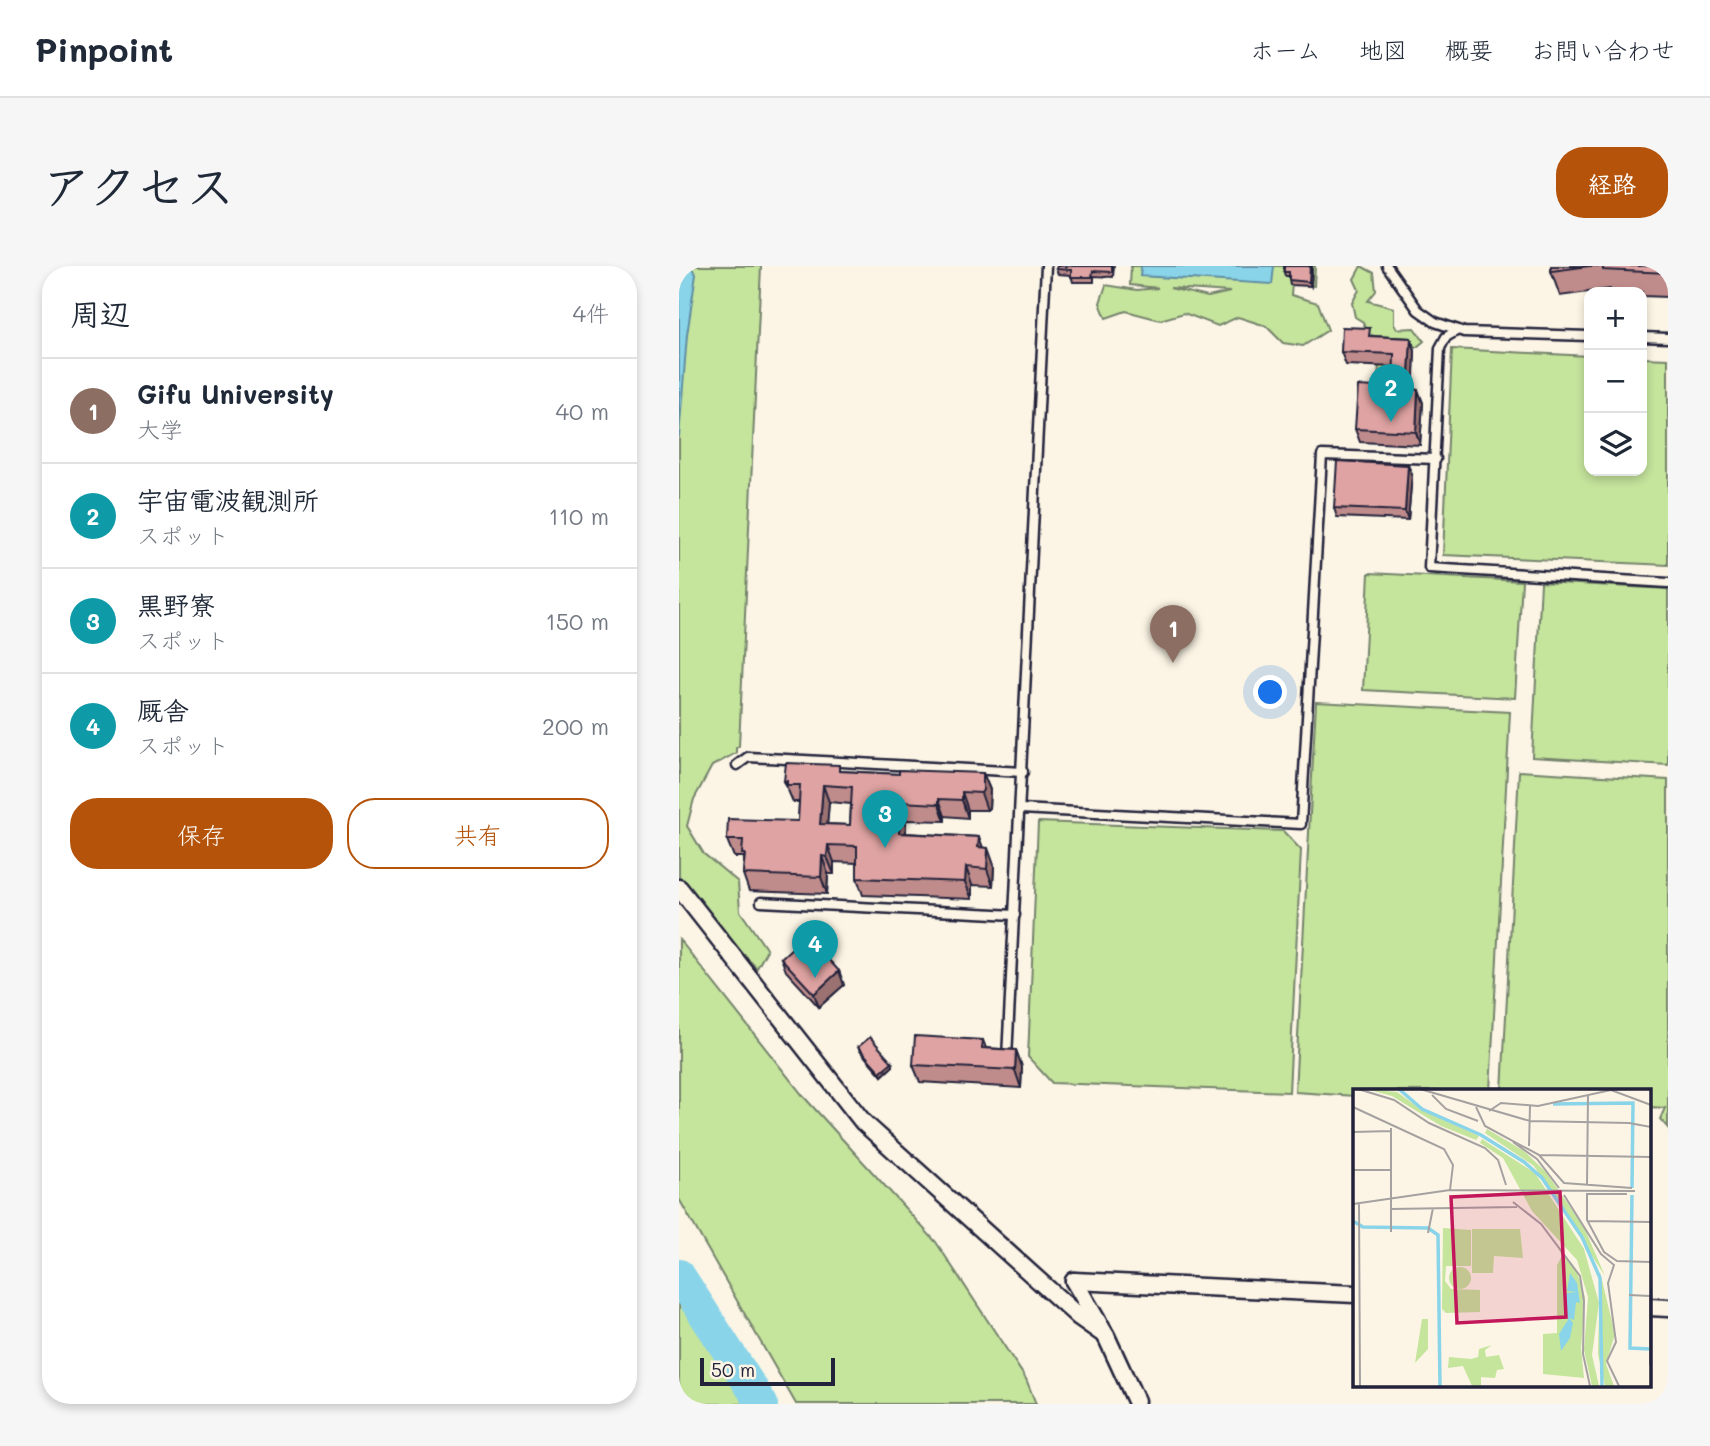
<!DOCTYPE html>
<html lang="ja">
<meta charset="utf-8">
<style>
body{margin:0;font-family:Mali,"Klee One",sans-serif;background:#f6f6f7;color:#1f2937}
.controls{position:absolute;right:21px;top:21px;display:grid;overflow:hidden;border-radius:14px;box-shadow:0 4px 10px #0003}
.controls button{width:63px;height:63px;display:grid;place-items:center;padding:0;border:0;border-bottom:2px solid #e0e1e3;background:#fff;color:#1f2937;font:35px sans-serif}
.scale{position:absolute;left:21px;bottom:18px;width:135px;box-sizing:border-box;padding-left:7px;border:4px solid #22223b;border-top:0;font-size:19px;line-height:24px;white-space:nowrap;color:#22223b;-webkit-text-stroke:5px #fcf5e5;paint-order:stroke}
.you{position:absolute;left:592px;top:427px;width:24px;height:24px;margin:-18px;border:5px solid #fff;border-radius:50%;background:#1a73e8;box-shadow:0 0 0 10px #1a73e833}
.badge{display:grid;place-items:center;width:46px;height:46px;border-radius:50%;background:#b45309;color:#fff;font-size:23px;font-weight:700}
.pin{position:absolute;translate:-50% -58px;filter:drop-shadow(0 2px 4px #0008)}
.pin::after{content:'';position:absolute;top:37px;width:24px;height:21px;background:inherit;clip-path:polygon(0 0,100% 0,50% 100%)}
.list{margin:0;padding:0;list-style:none}
h2{display:flex;justify-content:space-between;align-items:center;height:91px;margin:0;padding:0 28px;font-size:30px}
h2 small{font-size:23px;font-weight:400;color:#747a83}
.list li{display:grid;grid-template-columns:46px 1fr auto;gap:21px;align-items:center;box-sizing:border-box;height:105px;padding:0 28px;border-top:2px solid #e0e1e3}
.list b{display:block;font-size:26px;white-space:nowrap}
.list p{margin:0;font-size:23px;white-space:nowrap;color:#747a83}
.list em{font-size:23px;font-style:normal;color:#747a83}
.actions{display:flex;gap:14px;padding:21px 28px}
.actions a{flex:1;padding:16px 0;border:2px solid #b45309;border-radius:28px;text-align:center;font-size:24px;color:#b45309}
.actions .main{background:#b45309;color:#fff}
.icon{flex:none;width:38px;height:38px;fill:none;stroke:currentColor;stroke-width:2;stroke-linecap:round;stroke-linejoin:round}
.map{position:relative;flex:none;width:989px;height:1138px;overflow:hidden;border-radius:28px}
header{display:flex;align-items:center;gap:42px;box-sizing:border-box;height:98px;padding:0 35px;background:#fff;border-bottom:2px solid #e0e1e3}
header strong{font-size:33px}
nav{display:flex;gap:38px;margin-inline-start:auto;font-size:24px}
.intro{display:flex;align-items:center;justify-content:space-between;box-sizing:border-box;height:168px;padding:0 42px}
h1{margin:0;font-size:49px}
.button{padding:18px 32px;border-radius:28px;background:#b45309;color:#fff;font-size:24px;font-weight:700}
main{display:flex;gap:42px;padding:0 42px}
aside{flex:1;background:#fff;border-radius:28px;box-shadow:0 4px 10px #0003}
.map>svg:first-child{display:block}
.green{fill:#c5e49c;stroke:#74836c;stroke-width:2;fill-rule:evenodd}
.water{fill:#89d4e9;stroke:#608da3;stroke-width:2}
.lines{fill:none;stroke-linecap:round;stroke-linejoin:round}
.river{stroke:#89d4e9;stroke-width:32}
.service-casing{stroke:#22223b;stroke-width:13}
.minor-casing{stroke:#22223b;stroke-width:21}
.service{stroke:#fcf5e5;stroke-width:8}
.minor{stroke:#fcf5e5;stroke-width:16}
.wall{fill:#bf8c8b;stroke:#22223b;stroke-width:2;fill-rule:evenodd}
.shaded-wall{fill:#9b7271;stroke:#22223b;stroke-width:2}
.building{fill:#dea3a2;stroke:#22223b;stroke-width:2;fill-rule:evenodd}
.inset-river{fill:none;stroke:#89d4e9;stroke-width:3.5}
.inset-road{fill:none;stroke:#a5a1a1;stroke-width:2}
.view{fill:#c2185b;fill-opacity:0.15;stroke:#c2185b;stroke-width:3.5}
.inset-edge{fill:none;stroke:#22223b;stroke-width:3.5}
</style>
<header>
<strong>Pinpoint</strong>
<nav><a>ホーム</a><a>地図</a><a>概要</a><a>お問い合わせ</a></nav>
</header>
<div class="intro"><h1>アクセス</h1><a class="button">経路</a></div>
<main>
<aside>
<h2>周辺<small>4件</small></h2>
<ul class="list">
<li><span class="badge" style="background:#8d6e63">1</span><div><b>Gifu University</b><p>大学</p></div><em>40 m</em></li>
<li><span class="badge" style="background:#0f9aa8">2</span><div><b>宇宙電波観測所</b><p>スポット</p></div><em>110 m</em></li>
<li><span class="badge" style="background:#0f9aa8">3</span><div><b>黒野寮</b><p>スポット</p></div><em>150 m</em></li>
<li><span class="badge" style="background:#0f9aa8">4</span><div><b>厩舎</b><p>スポット</p></div><em>200 m</em></li>
</ul>
<div class="actions"><a class="main">保存</a><a>共有</a></div>
</aside>
<div class="map">
<svg width="989" height="1138" viewBox="0 0 989 1138">
<rect width="100%" height="100%" fill="#fcf5e5"/>
<filter id="ink" filterUnits="userSpaceOnUse"><feTurbulence type="fractalNoise" baseFrequency=".0143" numOctaves="2"/><feDisplacementMap in="SourceGraphic" scale="14" xChannelSelector="R" yChannelSelector="G"/><feConvolveMatrix kernelMatrix="1 2 1 2 8 2 1 2 1" color-interpolation-filters="sRGB"/></filter>
<g filter="url(#ink)">
<g class="green">
<polygon points="0,0 82,0 60,480 57,482 57,487 33,500 15,533 8,560 25,588 59,616 61,645 88,684 78,702 43,668 21,636 0,614"/>
<path d="M452 0H636L635 20 613 18 612 29 639 37 649 64 624 80 604 77 587 60 559 51 539 60 505 47 481 54 447 45 427 52 421 37 427 19 458 24 479 22 451 19ZM491 22H492L551 26 529 31Z"/>
<polygon points="682,0 695,7 697,25 689,35 715,42 715,58 718,63 735,62 745,75 738,81 721,80 717,108 699,112 700,99 708,74 689,68 684,56 676,51 673,37 680,24 675,13"/>
<polygon points="773,83 910,90 910,205 963,205 963,92 989,93 989,299 764,289"/>
<polygon points="690,307 843,315 836,432 684,424"/>
<polygon points="862,316 989,323 989,499 853,491"/>
<polygon points="637,436 831,446 811,825 676,825 676,830 616,826"/>
<polygon points="840,505 989,514 989,862 981,853 986,842 970,841 970,825 823,825"/>
<polygon points="359,556 604,565 622,584 610,826 373,817 349,791"/>
<polygon points="0,673 125,831 257,976 347,1113 357,1138 117,1138 0,933"/>
<polygon points="0,1022 7,1032 67,1138 0,1138"/>
</g>
<g class="water">
<polygon points="0,0 11,0 17,8 8,69 0,171"/>
<polygon points="462,0 595,0 593,18 461,10"/>
</g>
<g class="lines">
<polyline class="river" points="0,1009 83,1138"/>
<g class="service-casing">
<g id="service">
<polyline points="708,0 739,44 756,56 785,66 910,70"/>
<polyline points="779,64 767,71 761,82 750,302 989,317"/>
<polyline points="963,71 989,72"/>
<polyline points="58,499 69,491 344,506"/>
<polyline points="342,543 622,558 643,189 757,193"/>
<polyline points="82,636 336,649"/>
<polyline points="328,792 367,0"/>
</g>
</g>
<g class="minor-casing">
<g id="minor">
<polyline points="0,622 184,856 400,1051 427,1070"/>
<polyline points="395,1015 676,1028"/>
<polyline points="395,1015 427,1070 457,1135"/>
<polyline points="970,1041 989,1042"/>
</g>
</g>
<use href="#service" class="service"/>
<use href="#minor" class="minor"/>
</g>
<g class="wall">
<polygon points="435,0 434,11 415,10 415,16 394,16 392,9 379,8 377,3"/>
<polygon points="633,0 632,20 611,19 610,14 610,10 606,10 605,6"/>
<polygon points="872,0 989,0 989,31 963,30 963,26 932,26 931,23 881,30 872,5"/>
<polygon points="694,70 732,72 736,85 734,123 739,124 744,137 741,179 681,176 676,163 714,122 715,101 667,99 662,86"/>
<polygon points="733,208 729,254 658,251 655,242"/>
<path d="M162 505 220 508 304 507 311 524 310 542 308 544H289V552L266 550V555L227 554V567L300 571 304 582 315 599 314 620 293 619V633L184 629 178 612V597L155 596V608H149L148 628 70 625 64 608 65 591H55L48 574 119 555 120 536H114L105 515ZM150 536 172 538 171 559 148 558Z"/>
<polygon points="102,692 160,705 165,719 140,741 107,705"/>
<polygon points="304,774 307,782 337,784 343,801 342,822 241,816 234,799"/>
<polygon points="179,781 213,796 214,800 203,810 181,785"/>
</g>
<g class="shaded-wall">
<polygon points="631,0 633,0 632,20 630,16"/>
<polygon points="732,72 736,85 734,136 729,123"/>
<polygon points="739,124 744,137 741,179 737,166"/>
<polygon points="729,199 733,208 729,254 726,245"/>
<polygon points="304,507 311,524 310,542 308,544 302,527"/>
<polygon points="144,519 150,536 147,575 141,558"/>
<polygon points="283,526 289,544 289,552 283,534"/>
<polygon points="260,533 266,550 266,555 260,538"/>
<polygon points="221,536 227,554 226,584 220,567"/>
<polygon points="300,571 306,588 299,581"/>
<polygon points="149,579 155,596 155,608 148,591"/>
<polygon points="309,582 315,599 314,620 308,603"/>
<polygon points="143,590 149,608 148,628 142,611"/>
<polygon points="287,601 293,619 293,633 286,616"/>
<polygon points="160,705 165,719 140,741 135,728"/>
<polygon points="337,784 343,801 342,822 336,804"/>
<polygon points="213,796 214,800 203,810 201,806"/>
</g>
<g class="building">
<polygon points="378,0 433,0 433,6 414,5 413,11 392,11 392,4 377,3"/>
<polygon points="605,0 631,0 630,16 610,14 610,6 605,6"/>
<polygon points="872,0 910,0 872,5"/>
<polygon points="924,0 989,0 989,7 924,4"/>
<polygon points="663,61 691,62 690,70 732,72 729,123 739,124 737,166 676,163 679,120 714,122 715,88 662,86"/>
<polygon points="658,195 729,199 726,245 655,242"/>
<path d="M107 497 160 499V505L220 508V504L304 507V524L302 527 283 526V534L260 533V538L221 536 220 567 300 571 299 581 309 582 308 603 287 601 286 616 178 612V580L149 579 148 591 143 590 142 611 64 608 66 588H63L64 574H48L49 553 119 555 121 519H108V515H105ZM144 519 173 521 171 559 141 558Z"/>
<polygon points="127,669 160,705 135,728 102,692"/>
<polygon points="236,770 304,774 303,782 337,784 336,804 234,799"/>
<polygon points="191,771 213,796 201,806 179,781"/>
</g>
</g>
<g transform="translate(674 823)">
<rect width="298" height="298" fill="#fcf5e5"/>
<path d="M13 0 44 3 69 21 126 47 123 51 88 37 39 7ZM134 40 171 62 193 83 231 138 252 187 181 77 132 44ZM129 50 182 84 231 160 246 214 239 266 246 297H239L231 261 235 208 224 171 179 122 150 69 127 54ZM90 139 118 141V177H93L92 192 98 200 127 201V223L93 224 89 220ZM119 140H167L170 169 141 167 140 184H119ZM201 151 223 180 232 208 228 259 231 289 190 285V245L204 244V176L209 167ZM96 189a11 11 0 1 1 22 0a11 11 0 1 1-22 0ZM247 183 262 245 253 275 261 297H252L245 265ZM69 230H75V260L62 274ZM139 256 132 261 133 268 146 266 151 280 144 281 142 289 128 288V297H119L110 277 95 279 96 268 118 270 125 268 126 260Z" fill="#c5e49c"/>
<path d="M217 184 224 194 227 214 223 213 221 231 216 229 220 234 217 249 208 262 206 245 215 231 212 210 214 204 224 203 214 202Z" fill="#89d4e9"/>
<path class="inset-river" d="M46 0 69 20 128 46 171 73 189 89 229 148 247 189 249 297M200 15 280 14 279 99M279 106 277 259 298 260M0 132 10 138 75 139 85 146 87 297"/>
<path class="inset-road" d="M5 0 41 11 76 34 132 59 145 71 153 96M67 0 177 32 276 34 298 38M79 6 93 20 125 32M0 18 91 60 100 76 97 101M123 18 132 37 186 66 298 68M136 22 148 14 185 17 258 1 298 16M38 39V143M0 43 38 42M160 53 184 70 206 99M176 57 177 17M186 66 211 94 279 99M0 81H37M234 95 235 5M97 101 282 102M234 104V131L251 163 264 172 298 173M234 105H274M211 106 248 165 261 176 255 194 263 253 254 272 266 297M160 113 188 135 227 187 231 212 230 265 237 297M6 114 7 297M0 115 97 101M38 120 164 118M235 132 298 133M75 144 80 119M276 206 297 207V276"/>
<path class="view" d="M207 103 213 228 104 234 98 108Z"/>
<rect width="298" height="298" class="inset-edge"/>
</g>
</svg>
<div class="controls">
<button>+</button>
<button>−</button>
<button><svg class="icon" aria-label="layers" viewBox="0 0 24 24"><path d="M12 4l9 5-9 5-9-5zM3 14l9 5 9-5"/></svg></button>
</div>
<div class="scale">50 m</div>
<div class="you"></div>
<div class="pin badge" style="left:494px;top:397px;background:#8d6e63">1</div>
<div class="pin badge" style="left:712px;top:156px;background:#0f9aa8">2</div>
<div class="pin badge" style="left:206px;top:582px;background:#0f9aa8">3</div>
<div class="pin badge" style="left:136px;top:712px;background:#0f9aa8">4</div>
</div>
</main>
